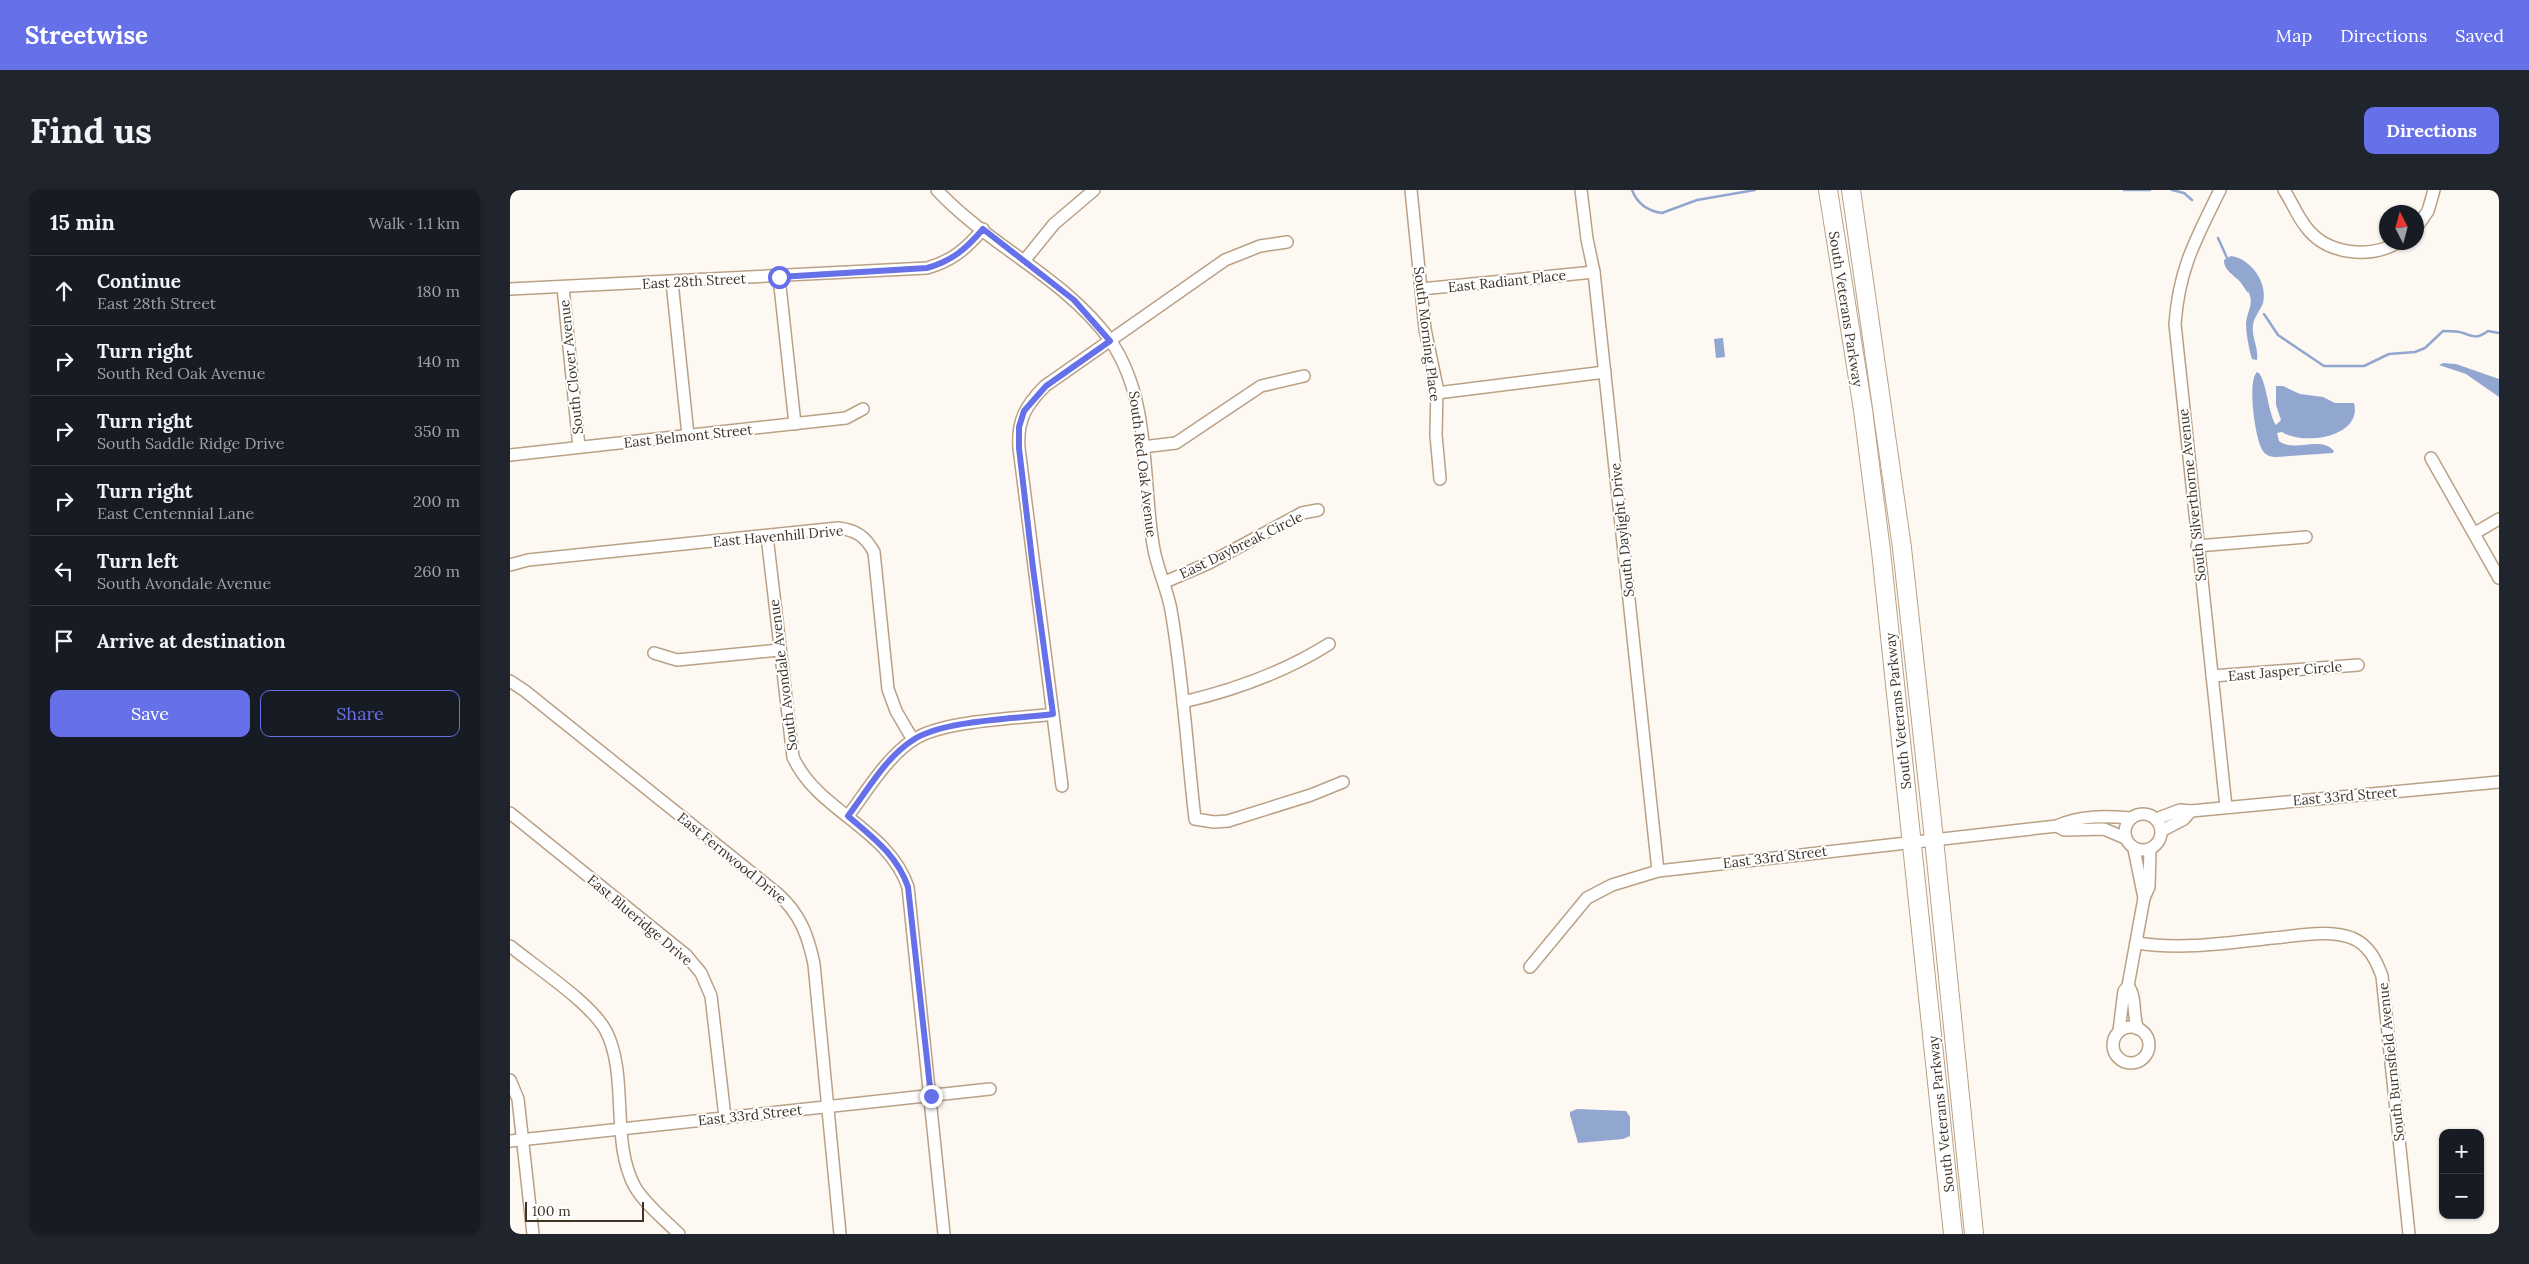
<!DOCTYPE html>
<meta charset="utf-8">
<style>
body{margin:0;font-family:Lora,serif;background:#20242c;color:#f1f3f6}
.controls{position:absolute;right:15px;bottom:15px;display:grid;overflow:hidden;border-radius:10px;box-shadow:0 1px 4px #0004}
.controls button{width:45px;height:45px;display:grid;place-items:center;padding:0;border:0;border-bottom:1px solid #363941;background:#171b24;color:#f1f3f6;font:25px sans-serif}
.compass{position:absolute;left:1869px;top:15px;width:45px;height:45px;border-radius:50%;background:#171b24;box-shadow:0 1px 4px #0004;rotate:354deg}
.scale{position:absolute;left:15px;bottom:12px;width:119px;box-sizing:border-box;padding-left:5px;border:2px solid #3e3428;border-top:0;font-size:14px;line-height:18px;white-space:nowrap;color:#3e3428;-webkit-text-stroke:4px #fff;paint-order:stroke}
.stop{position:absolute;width:15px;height:15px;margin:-11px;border:4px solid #6570e9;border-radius:50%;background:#fff}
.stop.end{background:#6570e9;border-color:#fff;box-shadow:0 1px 5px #0008}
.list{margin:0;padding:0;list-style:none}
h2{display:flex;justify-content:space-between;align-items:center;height:65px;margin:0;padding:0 20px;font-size:21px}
h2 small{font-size:16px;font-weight:400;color:#9ea1a6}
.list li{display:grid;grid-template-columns:32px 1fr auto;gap:15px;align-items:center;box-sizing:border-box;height:70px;padding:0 20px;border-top:1px solid #363941}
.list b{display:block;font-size:19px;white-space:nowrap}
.list p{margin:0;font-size:16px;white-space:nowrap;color:#9ea1a6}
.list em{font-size:16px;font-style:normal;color:#9ea1a6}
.actions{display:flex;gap:10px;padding:15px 20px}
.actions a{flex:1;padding:11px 0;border:1px solid #6570e9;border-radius:10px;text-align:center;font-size:18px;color:#6570e9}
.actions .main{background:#6570e9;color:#fff}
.icon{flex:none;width:28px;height:28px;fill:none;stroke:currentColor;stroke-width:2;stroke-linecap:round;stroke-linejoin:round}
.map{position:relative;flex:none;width:1989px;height:1044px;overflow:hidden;border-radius:10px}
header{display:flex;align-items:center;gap:30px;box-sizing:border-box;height:70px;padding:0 25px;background:#6570e9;color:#fff}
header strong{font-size:24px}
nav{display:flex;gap:28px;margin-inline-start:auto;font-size:18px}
.intro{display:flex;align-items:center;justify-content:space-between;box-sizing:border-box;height:120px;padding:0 30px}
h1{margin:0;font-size:35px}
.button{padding:12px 22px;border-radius:10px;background:#6570e9;color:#fff;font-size:18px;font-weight:700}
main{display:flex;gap:30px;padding:0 30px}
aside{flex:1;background:#171b24;border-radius:10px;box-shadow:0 1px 4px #0004}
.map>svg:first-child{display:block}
.water{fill:#92a7d0}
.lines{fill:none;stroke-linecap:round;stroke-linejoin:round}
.stream{stroke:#92a7d0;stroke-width:2.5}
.minor-casing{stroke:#baa185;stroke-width:14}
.highway-casing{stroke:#baa185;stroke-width:20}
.minor{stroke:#fff;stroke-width:11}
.highway{stroke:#fff;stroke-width:18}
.route{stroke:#6570e9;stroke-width:6}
.labels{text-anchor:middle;stroke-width:4;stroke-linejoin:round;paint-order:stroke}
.street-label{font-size:14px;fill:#3e3428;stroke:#fff}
</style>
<header>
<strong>Streetwise</strong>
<nav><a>Map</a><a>Directions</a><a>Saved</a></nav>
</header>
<div class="intro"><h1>Find us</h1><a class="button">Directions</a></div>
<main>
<aside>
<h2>15 min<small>Walk · 1.1 km</small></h2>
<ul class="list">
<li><svg class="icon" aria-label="ahead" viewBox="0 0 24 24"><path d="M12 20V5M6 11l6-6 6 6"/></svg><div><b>Continue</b><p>East 28th Street</p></div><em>180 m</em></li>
<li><svg class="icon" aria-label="right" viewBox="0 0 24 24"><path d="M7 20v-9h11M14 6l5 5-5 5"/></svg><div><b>Turn right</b><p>South Red Oak Avenue</p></div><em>140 m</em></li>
<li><svg class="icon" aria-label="right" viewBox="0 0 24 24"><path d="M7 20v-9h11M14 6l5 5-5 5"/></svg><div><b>Turn right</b><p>South Saddle Ridge Drive</p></div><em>350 m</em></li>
<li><svg class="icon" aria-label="right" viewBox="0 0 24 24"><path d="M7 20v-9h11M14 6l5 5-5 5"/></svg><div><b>Turn right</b><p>East Centennial Lane</p></div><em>200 m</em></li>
<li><svg class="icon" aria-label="left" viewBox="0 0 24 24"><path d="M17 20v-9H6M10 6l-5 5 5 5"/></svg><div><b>Turn left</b><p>South Avondale Avenue</p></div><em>260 m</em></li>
<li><svg class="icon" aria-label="arrive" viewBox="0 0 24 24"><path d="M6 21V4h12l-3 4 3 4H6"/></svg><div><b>Arrive at destination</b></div></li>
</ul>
<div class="actions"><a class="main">Save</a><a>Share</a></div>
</aside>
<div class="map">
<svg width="1989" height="1044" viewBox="0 0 1989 1044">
<rect width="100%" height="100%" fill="#fdf8f2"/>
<g class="water">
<path d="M1721 66C1742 69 1758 94 1753 113 1750 121 1744 127 1743 135 1741 146 1749 158 1747 170L1742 169C1739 159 1736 144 1736 133 1737 122 1744 114 1739 103 1733 89 1713 83 1714 70Z"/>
<polygon points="1213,148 1215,167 1206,168 1204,149"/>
<polygon points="1933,173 1946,174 1989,189 1989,207 1956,184 1929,175"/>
<path d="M1747 182C1756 185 1758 224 1766 235L1771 230 1766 215V196H1773L1790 204 1813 207 1825 213H1844C1853 247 1793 256 1772 242L1767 243 1769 251C1784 263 1811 245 1824 261L1823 263 1767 267C1762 267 1756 266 1753 261 1745 250 1737 191 1747 182Z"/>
<polygon points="1067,919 1116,921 1120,927 1120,946 1113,949 1068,953 1060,925 1060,922"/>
</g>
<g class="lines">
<g class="stream">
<path d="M1122 0C1127 13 1138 21 1152 23L1187 10 1245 0"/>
<polyline points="1614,0 1640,0"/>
<polyline points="1662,0 1674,3 1682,10"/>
<polyline points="1708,48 1718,70"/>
<polyline points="1730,89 1738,101"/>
<path d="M1754 124 1768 145 1814 176H1854L1879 164 1905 162 1915 158 1933 141C1938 141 1949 141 1953 143 1964 147 1967 149 1978 141L1989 143"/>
</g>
<g class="minor-casing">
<g id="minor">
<path d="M427 0C479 56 554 87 600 150 641 209 632 287 643 354 646 377 657 397 661 420 673 489 677 560 685 629L704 632 718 631 801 605 833 592"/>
<polyline points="901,0 915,139 927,197 926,245 930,289"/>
<polyline points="1071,0 1077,49 1084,82 1148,681"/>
<path d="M1710 0C1686 49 1669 78 1665 134L1716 617"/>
<path d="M1774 0C1782 12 1787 26 1796 37 1817 65 1860 69 1889 52"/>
<polyline points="1906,38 1918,21 1924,0"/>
<polyline points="514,71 544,34 584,0"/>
<polyline points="269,87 285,234"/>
<polyline points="162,92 178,245"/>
<polyline points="53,97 69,257"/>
<path d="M0 99 417 78C442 71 456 59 473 39"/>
<polyline points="911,99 1084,82"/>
<polyline points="927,203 1095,182"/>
<polyline points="632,257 666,253 751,196 794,186"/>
<polyline points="0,265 336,228 353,219"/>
<polyline points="1921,268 1989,388"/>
<polyline points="1965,343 1989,329"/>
<path d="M257 346 283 567C307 621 378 638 398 697L434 1044"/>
<polyline points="1687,356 1796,347"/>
<path d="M0 375 18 370 328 338C346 340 355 346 364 362L378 499 386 521 403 550"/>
<polyline points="655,392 699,373 792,323 808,320"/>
<polyline points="144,463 167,470 269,460"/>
<polyline points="1702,486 1848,475"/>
<path d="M0 491 15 501 268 704C290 724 298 745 304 774L330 1044"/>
<path d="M673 512C725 500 773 483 819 454"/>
<path d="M552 596 509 258C507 230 516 215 535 196L715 70 750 56 777 52"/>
<polyline points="0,623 176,765 191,783 201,806 215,927"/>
<circle cx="1633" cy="642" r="18"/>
<path d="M338 626C357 601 376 568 403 550 433 530 506 529 543 524"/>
<polyline points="1646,629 1670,620 1681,621 1989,592"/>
<polyline points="1547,636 1554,640 1594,639 1615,648"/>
<polyline points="1651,641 1674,629 1681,621"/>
<polyline points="1624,659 1634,708"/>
<path d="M1627 753C1672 760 1717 753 1763 748 1788 746 1818 739 1842 748 1859 755 1866 770 1872 786L1899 1044"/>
<path d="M0 756C27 778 81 813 96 841 119 886 100 952 125 997 135 1014 155 1030 169 1044"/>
<path d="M1020 777 1077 708 1102 695 1148 681 1547 636C1569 625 1597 626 1621 628"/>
<path d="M1618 796C1627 807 1622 825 1628 839"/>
<circle cx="1621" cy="855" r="18"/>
<polyline points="1609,841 1614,801 1618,796 1634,708 1639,697 1640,659"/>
<polyline points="0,890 8,909 23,1044"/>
<polyline points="0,951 480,899"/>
</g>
</g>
<g class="highway-casing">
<g id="highway">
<polyline points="1318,0 1353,220 1371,361 1443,1044"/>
<polyline points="1341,0 1392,358 1424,649 1464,1044"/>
</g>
</g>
<use href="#minor" class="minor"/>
<use href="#highway" class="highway"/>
</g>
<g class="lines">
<path class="route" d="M269 87 417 78C442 71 456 59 473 39L564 110 600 151 536 196 514 221 509 237V258L523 378 543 524C506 529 433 530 403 550 376 567 357 601 338 626 363 648 387 665 398 697L421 906"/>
</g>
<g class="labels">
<g class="street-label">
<text transform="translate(184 91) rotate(-3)" y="5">East 28th Street</text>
<text transform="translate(997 91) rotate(-6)" y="5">East Radiant Place</text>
<text transform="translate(1336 119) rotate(81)" y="5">South Veterans Parkway</text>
<text transform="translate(917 144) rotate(83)" y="5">South Morning Place</text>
<text transform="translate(61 177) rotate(-96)" y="5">South Clover Avenue</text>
<text transform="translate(178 246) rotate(-6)" y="5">East Belmont Street</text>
<text transform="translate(633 274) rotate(83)" y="5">South Red Oak Avenue</text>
<text transform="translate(1682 305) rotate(-96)" y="5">South Silverthorne Avenue</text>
<text transform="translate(1112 340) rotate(-96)" y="5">South Daylight Drive</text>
<text transform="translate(268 346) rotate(-5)" y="5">East Havenhill Drive</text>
<text transform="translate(731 355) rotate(-26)" y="5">East Daybreak Circle</text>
<text transform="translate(1775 481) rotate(-5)" y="5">East Jasper Circle</text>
<text transform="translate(273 485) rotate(-97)" y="5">South Avondale Avenue</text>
<text transform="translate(1388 521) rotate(-96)" y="5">South Veterans Parkway</text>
<text transform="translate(1835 606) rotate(-5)" y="5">East 33rd Street</text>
<text transform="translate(1265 667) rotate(-7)" y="5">East 33rd Street</text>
<text transform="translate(222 668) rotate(39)" y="5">East Fernwood Drive</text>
<text transform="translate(130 730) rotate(40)" y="5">East Blueridge Drive</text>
<text transform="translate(1881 872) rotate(-96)" y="5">South Burnsfield Avenue</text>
<text transform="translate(1431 924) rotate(-96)" y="5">South Veterans Parkway</text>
<text transform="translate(240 925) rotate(-6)" y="5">East 33rd Street</text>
</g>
</g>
</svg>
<div class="controls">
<button>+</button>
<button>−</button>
</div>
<svg class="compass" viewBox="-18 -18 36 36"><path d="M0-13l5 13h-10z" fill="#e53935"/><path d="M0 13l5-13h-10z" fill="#9ea1a6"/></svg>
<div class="scale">100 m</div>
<div class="stop" style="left:269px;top:87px"></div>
<div class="stop end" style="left:421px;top:906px"></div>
</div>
</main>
